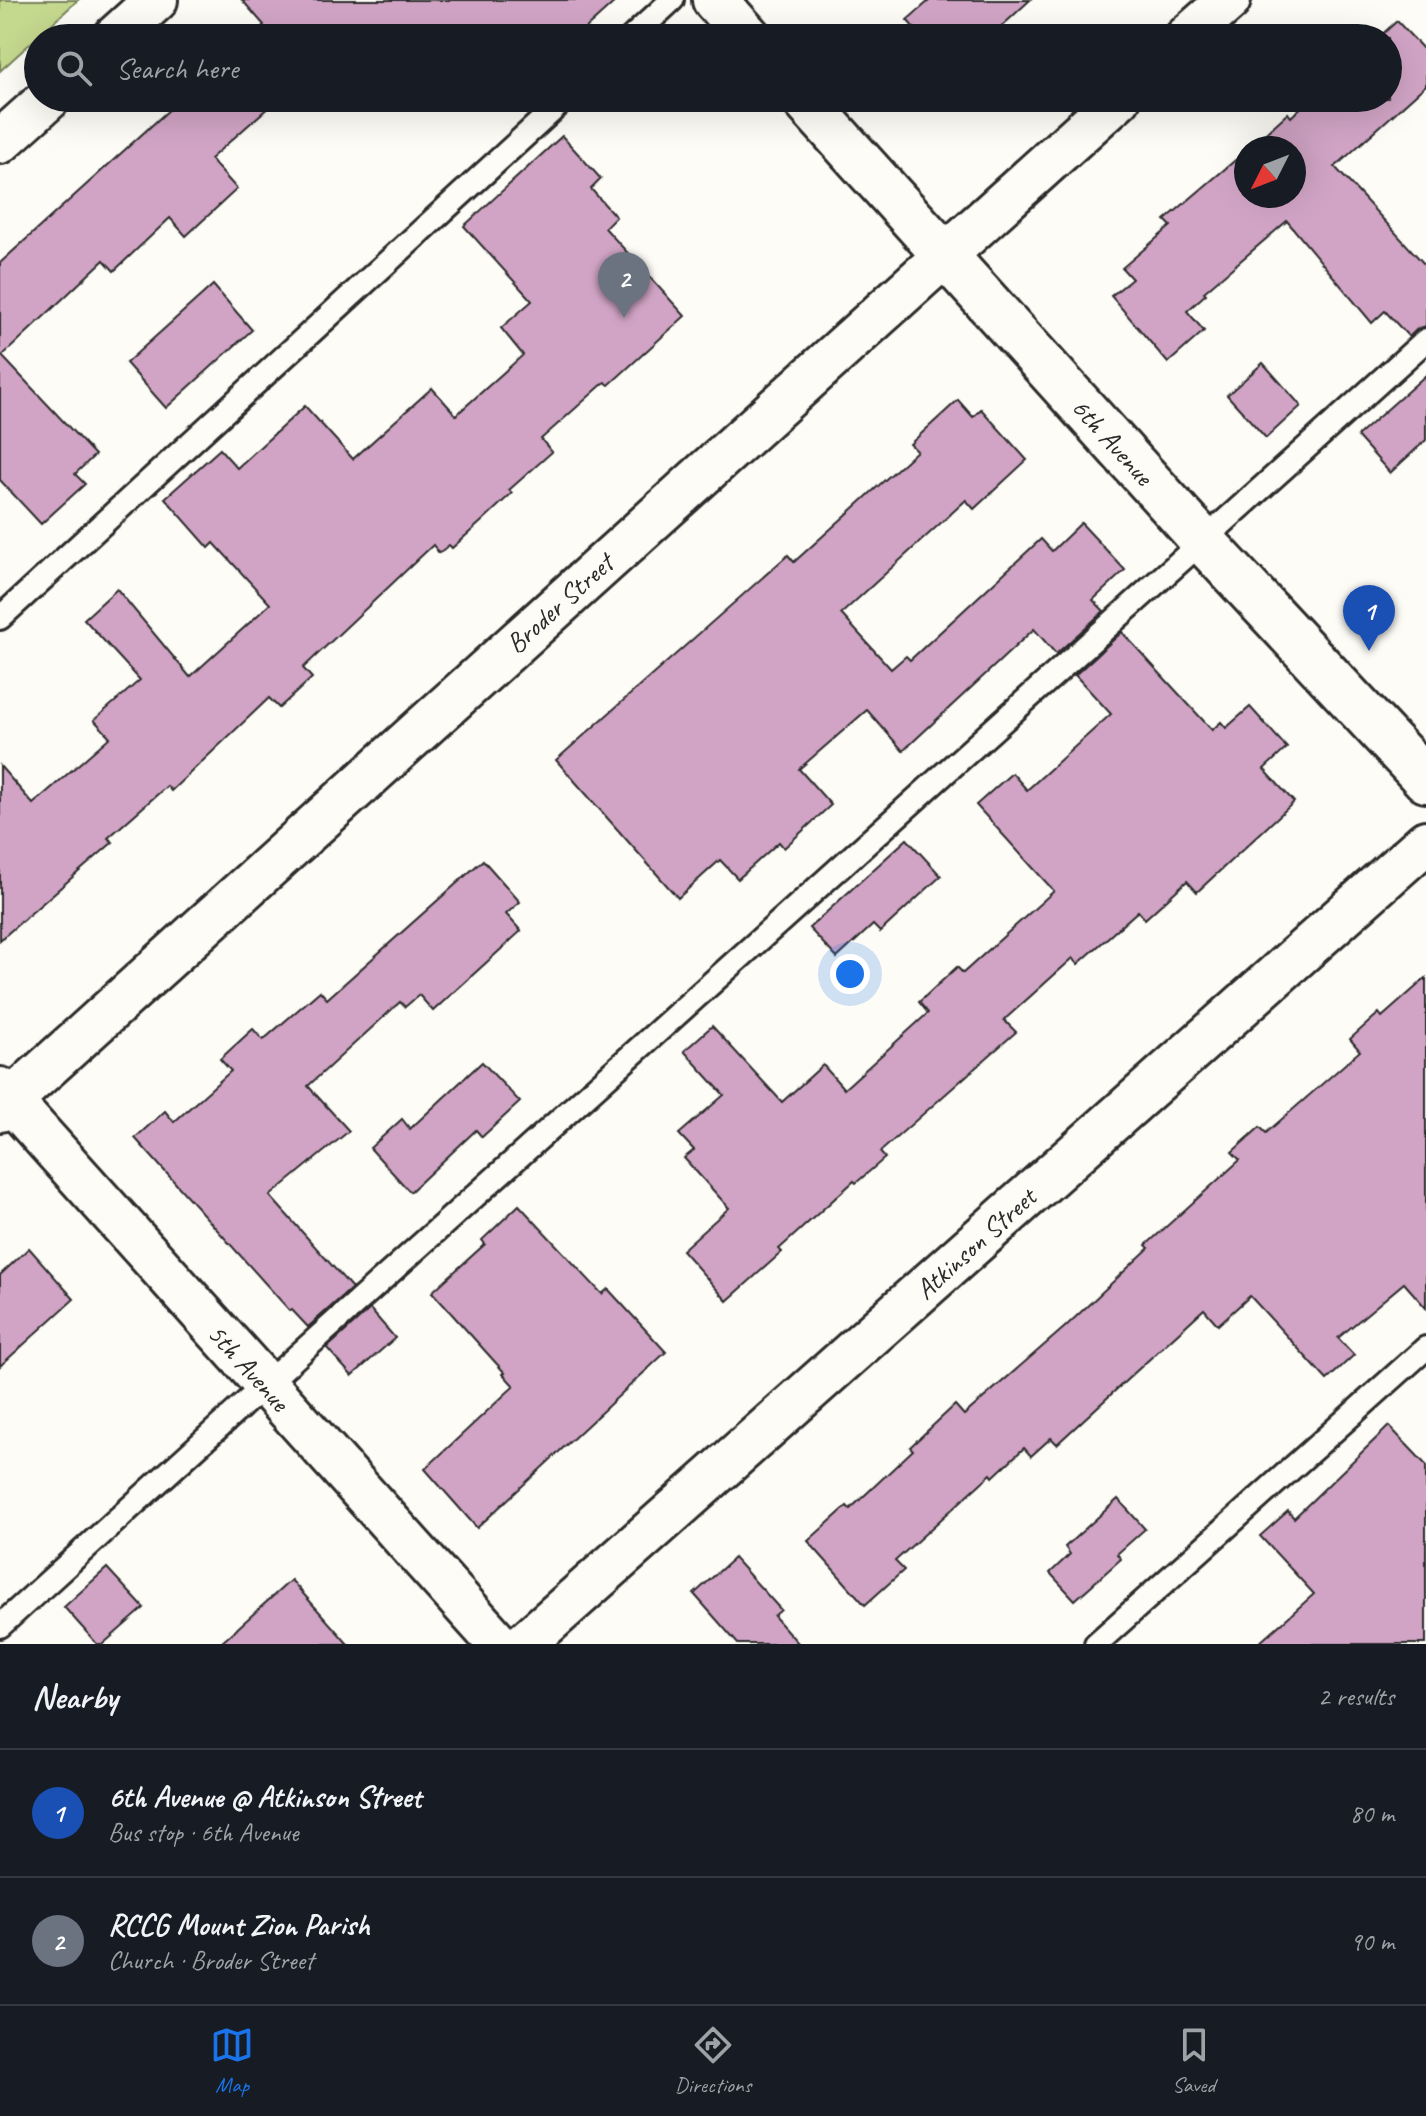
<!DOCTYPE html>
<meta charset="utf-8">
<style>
body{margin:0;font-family:Caveat,sans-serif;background:#20242c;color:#f1f3f6}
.compass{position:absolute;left:1234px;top:136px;width:72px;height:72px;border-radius:50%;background:#171b24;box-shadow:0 8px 32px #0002;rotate:228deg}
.you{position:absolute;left:850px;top:974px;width:28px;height:28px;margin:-20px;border:6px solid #fff;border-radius:50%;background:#1a73e8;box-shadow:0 0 0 12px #1a73e833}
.badge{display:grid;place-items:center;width:52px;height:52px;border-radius:50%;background:#1a73e8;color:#fff;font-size:26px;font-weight:700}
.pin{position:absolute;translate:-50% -66px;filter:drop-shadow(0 2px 4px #0008)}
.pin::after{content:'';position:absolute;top:42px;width:28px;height:24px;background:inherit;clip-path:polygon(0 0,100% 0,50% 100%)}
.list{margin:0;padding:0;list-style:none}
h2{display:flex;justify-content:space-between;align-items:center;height:104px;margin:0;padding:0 32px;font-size:34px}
h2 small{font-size:26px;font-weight:400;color:#9ea1a6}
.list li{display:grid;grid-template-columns:52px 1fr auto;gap:24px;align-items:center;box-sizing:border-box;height:128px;padding:0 32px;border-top:2px solid #363941}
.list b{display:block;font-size:30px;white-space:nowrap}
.list p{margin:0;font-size:26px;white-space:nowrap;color:#9ea1a6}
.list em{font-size:26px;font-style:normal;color:#9ea1a6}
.icon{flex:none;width:44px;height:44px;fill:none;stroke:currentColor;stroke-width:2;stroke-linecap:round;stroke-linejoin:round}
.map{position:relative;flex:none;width:1426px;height:1644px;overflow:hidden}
.search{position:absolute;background:#171b24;box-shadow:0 8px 32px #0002;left:24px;right:24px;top:24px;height:88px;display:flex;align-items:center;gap:20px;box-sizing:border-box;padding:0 28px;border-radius:44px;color:#9ea1a6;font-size:30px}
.sheet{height:360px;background:#171b24}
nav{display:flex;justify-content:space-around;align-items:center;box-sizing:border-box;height:112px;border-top:2px solid #363941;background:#171b24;font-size:22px;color:#9ea1a6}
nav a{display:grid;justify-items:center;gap:4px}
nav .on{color:#1a73e8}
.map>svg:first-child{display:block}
.green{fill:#c4d88e;stroke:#78825c;stroke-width:2}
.building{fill:#d1a4c5;stroke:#2b2b2b;stroke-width:2}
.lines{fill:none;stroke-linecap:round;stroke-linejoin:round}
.lane-casing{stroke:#2b2b2b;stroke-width:28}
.street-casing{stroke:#2b2b2b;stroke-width:48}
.secondary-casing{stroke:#2b2b2b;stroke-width:50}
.lane{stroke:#fdfcf7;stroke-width:22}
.street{stroke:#fdfcf7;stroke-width:42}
.secondary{stroke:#fdfcf7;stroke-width:44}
.labels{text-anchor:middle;stroke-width:7;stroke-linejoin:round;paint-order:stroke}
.street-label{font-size:28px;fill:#2b2b2b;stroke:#fdfcf7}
</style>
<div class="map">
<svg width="1426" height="1644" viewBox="0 0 1426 1644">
<rect width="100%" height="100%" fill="#fdfcf7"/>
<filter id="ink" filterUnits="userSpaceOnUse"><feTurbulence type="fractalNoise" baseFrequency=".0125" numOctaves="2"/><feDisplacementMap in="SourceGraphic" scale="16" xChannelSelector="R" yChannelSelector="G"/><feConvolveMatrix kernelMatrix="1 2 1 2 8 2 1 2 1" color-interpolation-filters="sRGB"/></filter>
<g filter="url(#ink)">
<polygon class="green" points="0,0 78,0 0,71"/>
<g class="building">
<polygon points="242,0 617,0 575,38 250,38 264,25"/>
<polygon points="930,0 1030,0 989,38 923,38 907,20"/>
<polygon points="1397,21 1426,52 1426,85 1335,167 1426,266 1426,326 1417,329 1409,337 1385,311 1372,323 1287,221 1204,292 1206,294 1187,311 1204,331 1168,363 1111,296 1132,279 1122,268 1171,226 1165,220 1246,151 1246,196 1294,196 1294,148 1249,148 1288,113 1291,117 1311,98 1388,98 1388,38 1378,38"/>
<polygon points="182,98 279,98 210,159 237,189 186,236 170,218 114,271 104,260 2,356 95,455 75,474 85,484 41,524 0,480 0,263"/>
<polygon points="562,136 601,179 591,189 616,217 605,228 685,316 609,385 605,382 541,439 552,452 509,490 512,493 481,522 452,548 449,545 439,553 433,545 303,668 312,678 279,708 269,698 171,791 167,786 108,838 113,842 0,940 0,766 33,804 110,737 94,720 140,680 84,619 117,589 190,677 270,604 214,543 209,548 165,498 220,449 237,468 305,406 353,459 432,388 456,415 523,355 501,328 532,301 464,226"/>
<polygon points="213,285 252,330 166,408 126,363"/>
<polygon points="1263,363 1301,406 1266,438 1227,395"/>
<polygon points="1426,375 1426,440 1390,473 1357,436"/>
<polygon points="958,400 973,417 981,409 1027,460 974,509 966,500 841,614 891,669 906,656 910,660 1041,539 1052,551 1081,523 1125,570 1093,600 1104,611 1056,654 1034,629 903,751 867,710 799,769 831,805 784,848 779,842 738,879 720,860 678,898 556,760 788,555 794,562 917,451 910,444"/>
<polygon points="1122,632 1212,730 1221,722 1226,728 1250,707 1287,748 1264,769 1294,802 1197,892 1187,881 1145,919 1138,911 1078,964 1073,958 1004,1020 1016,1032 880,1152 885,1158 856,1183 854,1181 779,1249 782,1252 727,1301 682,1250 729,1208 684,1158 694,1150 679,1134 724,1095 684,1051 712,1026 782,1102 823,1065 844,1089 928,1013 919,1002 957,967 963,973 1054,891 976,805 1012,773 1027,790 1111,714 1075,675"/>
<polygon points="907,839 941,876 880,932 873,925 837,958 809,928"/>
<polygon points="483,860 520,902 506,914 521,931 433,1011 419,995 405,1007 400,1002 308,1086 349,1131 270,1196 352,1288 308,1327 292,1310 290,1311 135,1138 165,1111 174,1122 231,1071 220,1059 253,1029 263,1040 320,991 327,999"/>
<polygon points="1426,978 1426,1308 1404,1283 1338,1338 1354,1355 1327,1380 1250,1296 1218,1325 1204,1309 1057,1444 1051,1438 1031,1456 1024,1448 993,1477 991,1474 895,1561 904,1570 865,1605 808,1541 847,1506 850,1509 881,1480 913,1450 910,1447 955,1405 964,1415 1065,1327 1149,1248 1146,1245 1240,1160 1232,1152 1260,1127 1266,1133 1360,1051 1350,1039 1379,1013 1382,1017"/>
<polygon points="482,1062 520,1102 482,1137 476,1130 410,1192 370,1148 402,1119 410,1129"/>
<polygon points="519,1205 602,1294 608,1289 666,1352 477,1528 425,1469 514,1386 503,1374 505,1373 432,1292 485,1244 482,1240"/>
<polygon points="29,1248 74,1299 0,1366 0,1275"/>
<polygon points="370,1309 395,1338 352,1376 327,1348"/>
<polygon points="1389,1426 1426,1465 1426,1644 1258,1644 1314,1594 1260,1536 1288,1511 1294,1518"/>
<polygon points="1118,1499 1145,1529 1117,1554 1121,1559 1075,1600 1050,1573 1070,1554 1065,1547"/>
<polygon points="734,1558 781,1610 774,1616 799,1644 738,1644 694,1594"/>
<polygon points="107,1568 144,1608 103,1644 97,1644 64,1607"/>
<polygon points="291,1580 348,1644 220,1644"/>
</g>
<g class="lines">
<g class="lane-casing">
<g id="lane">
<polyline points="631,38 672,0"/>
<polyline points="0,618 566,98"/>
<polyline points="0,1626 265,1385 1426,340"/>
<polyline points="1096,1644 1426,1348"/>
</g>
</g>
<g class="street-casing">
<g id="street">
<polyline points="114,38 156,0"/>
<polyline points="1186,38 1229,0"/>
<polyline points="0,142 49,98"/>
<polyline points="0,1089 499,1644"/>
<polyline points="0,1110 1119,98"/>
<polyline points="524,1644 1426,842"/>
</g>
</g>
<g class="secondary-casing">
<g id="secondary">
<polyline points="715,0 749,38"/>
<polyline points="803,98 1203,541 1426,780"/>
</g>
</g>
<use href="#lane" class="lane"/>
<use href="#street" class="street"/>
<use href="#secondary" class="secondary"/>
</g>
</g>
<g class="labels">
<g class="street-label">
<text transform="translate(1113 441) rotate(48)" y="10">6th Avenue</text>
<text transform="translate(559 603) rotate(-42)" y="10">Broder Street</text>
<text transform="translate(975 1243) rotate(-42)" y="10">Atkinson Street</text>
<text transform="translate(249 1367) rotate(48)" y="10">5th Avenue</text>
</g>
</g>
</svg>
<svg class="compass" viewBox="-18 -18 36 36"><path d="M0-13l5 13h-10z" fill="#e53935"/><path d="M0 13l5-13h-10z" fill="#9ea1a6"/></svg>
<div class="you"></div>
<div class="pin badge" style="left:1369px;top:651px;background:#1a4fb4">1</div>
<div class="pin badge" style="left:624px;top:318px;background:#6b7280">2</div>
<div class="search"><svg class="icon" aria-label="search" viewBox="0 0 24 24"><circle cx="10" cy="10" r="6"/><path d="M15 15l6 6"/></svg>Search here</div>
</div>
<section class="sheet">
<h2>Nearby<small>2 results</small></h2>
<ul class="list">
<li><span class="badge" style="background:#1a4fb4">1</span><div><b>6th Avenue @ Atkinson Street</b><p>Bus stop · 6th Avenue</p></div><em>80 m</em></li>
<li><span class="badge" style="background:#6b7280">2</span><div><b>RCCG Mount Zion Parish</b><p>Church · Broder Street</p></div><em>90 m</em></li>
</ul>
</section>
<nav>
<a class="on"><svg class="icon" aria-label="map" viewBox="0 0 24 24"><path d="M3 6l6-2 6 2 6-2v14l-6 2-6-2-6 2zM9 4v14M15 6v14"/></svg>Map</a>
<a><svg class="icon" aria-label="directions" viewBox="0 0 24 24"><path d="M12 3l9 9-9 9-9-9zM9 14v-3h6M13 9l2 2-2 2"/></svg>Directions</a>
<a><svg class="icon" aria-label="saved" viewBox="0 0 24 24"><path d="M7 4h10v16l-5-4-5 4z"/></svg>Saved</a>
</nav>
